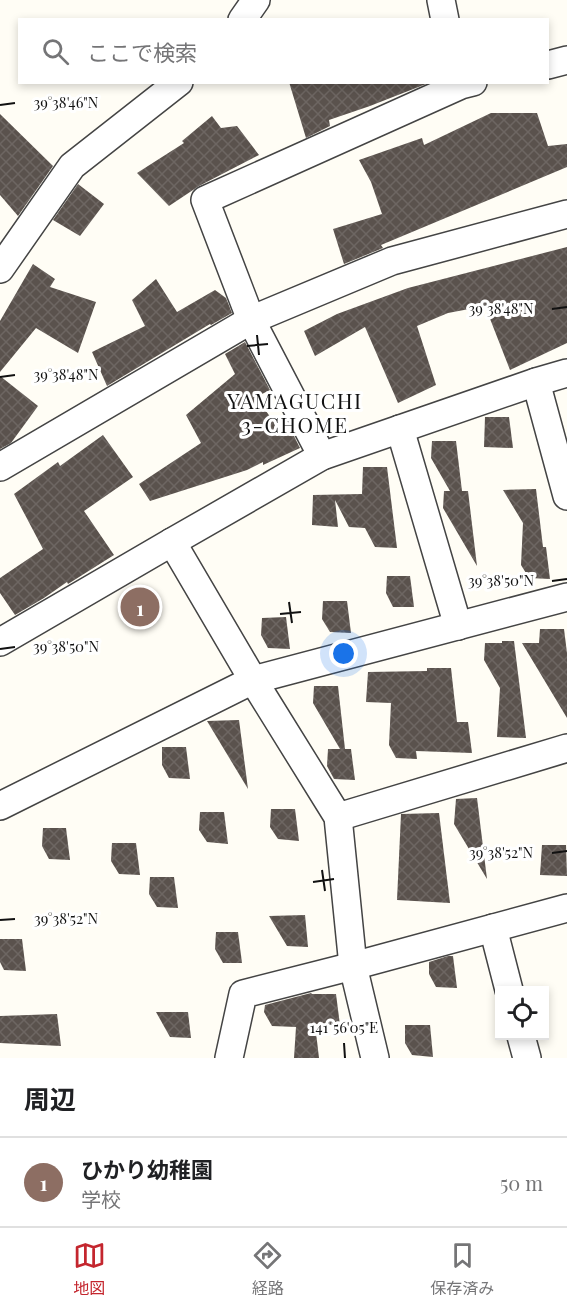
<!DOCTYPE html>
<html lang="ja">
<meta charset="utf-8">
<style>
body{margin:0;font-family:"Playfair Display","Noto Sans JP",serif;background:#f6f6f6;color:#202124}
.controls{position:absolute;right:18px;bottom:18px;display:grid;overflow:hidden;border-radius:0px;box-shadow:0 3px 9px #0003}
.controls button{width:54px;height:54px;display:grid;place-items:center;padding:0;border:0;border-bottom:2px solid #e0e0e0;background:#fff;color:#202124;font:30px sans-serif}
.you{position:absolute;left:344px;top:654px;width:21px;height:21px;margin:-15px;border:4px solid #fff;border-radius:50%;background:#1a73e8;box-shadow:0 0 0 9px #1a73e833}
.badge{display:grid;place-items:center;width:39px;height:39px;border-radius:50%;background:#c4262e;color:#fff;font-size:20px;font-weight:700}
.pin{position:absolute;translate:-50% -50%;border:3px solid #fff;box-shadow:0 2px 6px #0006}
.list{margin:0;padding:0;list-style:none}
h2{display:flex;justify-content:space-between;align-items:center;height:78px;margin:0;padding:0 24px;font-size:26px}
h2 small{font-size:20px;font-weight:400;color:#757577}
.list li{display:grid;grid-template-columns:39px 1fr auto;gap:18px;align-items:center;box-sizing:border-box;height:90px;padding:0 24px;border-top:2px solid #e0e0e0}
.list b{display:block;font-size:22px;white-space:nowrap}
.list p{margin:0;font-size:20px;white-space:nowrap;color:#757577}
.list em{font-size:20px;font-style:normal;color:#757577}
.icon{flex:none;width:33px;height:33px;fill:none;stroke:currentColor;stroke-width:2;stroke-linecap:round;stroke-linejoin:round}
.map{position:relative;flex:none;width:567px;height:1058px;overflow:hidden}
.search{position:absolute;background:#fff;box-shadow:0 3px 9px #0003;left:18px;right:18px;top:18px;height:66px;display:flex;align-items:center;gap:15px;box-sizing:border-box;padding:0 21px;border-radius:0px;color:#757577;font-size:22px}
.sheet{height:168px;background:#fff}
nav{display:flex;justify-content:space-around;align-items:center;box-sizing:border-box;height:84px;border-top:2px solid #e0e0e0;background:#fff;font-size:16px;color:#757577}
nav a{display:grid;justify-items:center;gap:3px}
nav .on{color:#c4262e}
.map>svg:first-child{display:block}
.building{fill:url(#building-cross-hatch)}
.lines{fill:none;stroke-linecap:round;stroke-linejoin:round}
.street-casing{stroke:#444;stroke-width:30}
.street{stroke:#fff;stroke-width:27}
.ticks{fill:none;stroke:#111;stroke-width:2}
.labels{text-anchor:middle;stroke-width:6;stroke-linejoin:round;paint-order:stroke}
.neighbourhood-label{font-size:21px;letter-spacing:1.5px;fill:#111;stroke:#fff}
.ticks-label{font-size:15px;text-anchor:middle;fill:#111;stroke:#fff;stroke-width:6;stroke-linejoin:round;paint-order:stroke}
</style>
<div class="map">
<svg width="567" height="1058" viewBox="0 0 567 1058">
<defs>
<pattern id="building-cross-hatch" width="8" height="8" patternUnits="userSpaceOnUse" patternTransform="scale(1.5)"><rect width="8" height="8" fill="#5a524d"/><path d="M0 0l8 8M0 8l8-8" fill="none" stroke="#6d6662"/></pattern>
</defs>
<rect width="100%" height="100%" fill="#fffdf5"/>
<g class="building">
<polygon points="289,82 426,82 426,84 370,106 329,120 330,126 306,138"/>
<polygon points="491,113 537,113 548,146 567,144 567,167 381,245 383,248 344,264 333,229 382,214 371,182 359,160 422,138 424,145"/>
<polygon points="0,114 53,166 18,216 0,195"/>
<polygon points="212,116 221,128 237,126 259,155 199,186 169,206 137,173 184,143 182,141"/>
<polygon points="78,184 104,204 80,236 53,220"/>
<polygon points="567,247 567,343 510,370 485,306 448,313 417,326 436,385 398,403 365,327 315,356 304,331 337,314 408,288"/>
<polygon points="33,264 55,279 50,287 96,302 78,353 36,328 0,372 0,321"/>
<polygon points="156,279 177,312 215,290 226,298 232,313 211,325 210,324 107,386 92,352 145,326 132,300"/>
<polygon points="245,342 270,390 256,397 281,432 291,430 300,448 263,465 263,462 247,470 150,501 139,484 201,443 186,415 235,374 225,354"/>
<polygon points="0,376 38,406 11,443 0,449"/>
<polygon points="485,417 509,417 513,448 484,447"/>
<polygon points="103,435 133,477 84,511 114,555 68,584 67,582 44,598 15,615 0,593 0,578 43,549 14,494 58,462 60,466"/>
<polygon points="432,441 456,441 462,491 468,491 477,566 443,508 444,491 450,491 431,458"/>
<polygon points="363,467 387,467 397,548 375,547 365,528 349,527 335,500 338,527 312,525 313,495 362,494"/>
<polygon points="536,489 543,547 546,547 550,579 529,578 521,565 523,523 503,490"/>
<polygon points="387,576 410,576 414,607 393,607 386,593"/>
<polygon points="323,601 347,601 351,633 330,632 322,619"/>
<polygon points="286,617 290,649 268,648 261,635 262,618"/>
<polygon points="540,629 564,629 567,653 567,718 522,643 539,643"/>
<polygon points="502,641 514,641 526,738 497,737 500,688 484,660 485,643 502,643"/>
<polygon points="427,668 451,668 457,722 468,722 472,753 416,751 417,759 396,758 389,745 391,703 366,702 368,672 427,671"/>
<polygon points="314,686 338,686 345,749 351,749 355,780 334,779 327,766 328,749 340,749 313,703"/>
<polygon points="239,720 248,789 207,721"/>
<polygon points="162,747 186,747 190,779 169,778 162,765"/>
<polygon points="477,798 487,879 454,824 456,799"/>
<polygon points="271,809 295,809 299,841 278,839 270,827"/>
<polygon points="200,812 224,812 228,844 207,842 199,830"/>
<polygon points="439,813 450,903 397,900 401,814"/>
<polygon points="43,828 66,828 70,860 49,859 42,846"/>
<polygon points="112,843 136,843 140,875 119,874 111,861"/>
<polygon points="542,845 566,845 567,876 540,875"/>
<polygon points="150,877 174,877 178,908 157,907 149,894"/>
<polygon points="305,915 308,947 287,946 269,916"/>
<polygon points="216,932 238,932 242,963 223,963 215,949"/>
<polygon points="0,939 22,939 26,971 4,970 0,962"/>
<polygon points="448,956 453,956 457,988 436,987 429,974 429,962"/>
<polygon points="311,993 312,994 336,994 340,1025 315,1024 319,1058 294,1058 296,1027 272,1026 264,1012 265,1005"/>
<polygon points="156,1012 188,1012 191,1038 170,1037"/>
<polygon points="57,1014 61,1046 0,1043 0,1016"/>
<polygon points="405,1025 430,1025 433,1057 412,1055 405,1043"/>
</g>
<g class="lines">
<g class="street-casing">
<g id="street">
<polyline points="441,0 445,20"/>
<polyline points="242,20 256,0"/>
<polyline points="548,65 567,60"/>
<polyline points="0,269 72,166 179,82"/>
<polyline points="536,382 567,496"/>
<polyline points="400,429 458,626"/>
<polyline points="322,456 251,320 205,200 461,85 473,82"/>
<polyline points="0,467 251,320 392,261 567,214"/>
<polyline points="172,542 253,680 338,817 353,966 375,1058"/>
<polyline points="0,642 172,542 322,456 536,382 567,373"/>
<polyline points="0,806 253,680 567,597"/>
<polyline points="338,817 567,748"/>
<polyline points="493,928 509,990"/>
<polyline points="521,1036 527,1058"/>
<polyline points="229,1058 243,994 353,966 567,908"/>
</g>
</g>
<use href="#street" class="street"/>
</g>
<path class="ticks" d="M0 105 15 103M552 309 567 307M257 335 259 355M247 346 268 344M0 377 15 375M552 581 567 579M289 602 292 623M280 614 301 612M0 649 15 647M552 853 567 851M322 870 325 891M313 882 334 879M0 920 15 919M344 1043 345 1058"/>
<g class="labels">
<g class="neighbourhood-label">
<text x="295" y="409">YAMAGUCHI<tspan x="295" dy="24">3-CHOME</tspan></text>
</g>
</g>
<g class="ticks-label">
<text x="66" y="108">39°38'46"N</text>
<text x="501" y="314">39°38'48"N</text>
<text x="66" y="380">39°38'48"N</text>
<text x="501" y="586">39°38'50"N</text>
<text x="66" y="652">39°38'50"N</text>
<text x="501" y="858">39°38'52"N</text>
<text x="66" y="924">39°38'52"N</text>
<text x="344" y="1033">141°56'05"E</text>
</g>
</svg>
<div class="controls">
<button><svg class="icon" aria-label="locate" viewBox="0 0 24 24"><circle cx="12" cy="12" r="6"/><path d="M12 2v4M12 18v4M2 12h4M18 12h4"/></svg></button>
</div>
<div class="you"></div>
<div class="pin badge" style="left:140px;top:607px;background:#8d6e63">1</div>
<div class="search"><svg class="icon" aria-label="search" viewBox="0 0 24 24"><circle cx="10" cy="10" r="6"/><path d="M15 15l6 6"/></svg>ここで検索</div>
</div>
<section class="sheet">
<h2>周辺<small></small></h2>
<ul class="list">
<li><span class="badge" style="background:#8d6e63">1</span><div><b>ひかり幼稚園</b><p>学校</p></div><em>50 m</em></li>
</ul>
</section>
<nav>
<a class="on"><svg class="icon" aria-label="map" viewBox="0 0 24 24"><path d="M3 6l6-2 6 2 6-2v14l-6 2-6-2-6 2zM9 4v14M15 6v14"/></svg>地図</a>
<a><svg class="icon" aria-label="directions" viewBox="0 0 24 24"><path d="M12 3l9 9-9 9-9-9zM9 14v-3h6M13 9l2 2-2 2"/></svg>経路</a>
<a><svg class="icon" aria-label="saved" viewBox="0 0 24 24"><path d="M7 4h10v16l-5-4-5 4z"/></svg>保存済み</a>
</nav>
